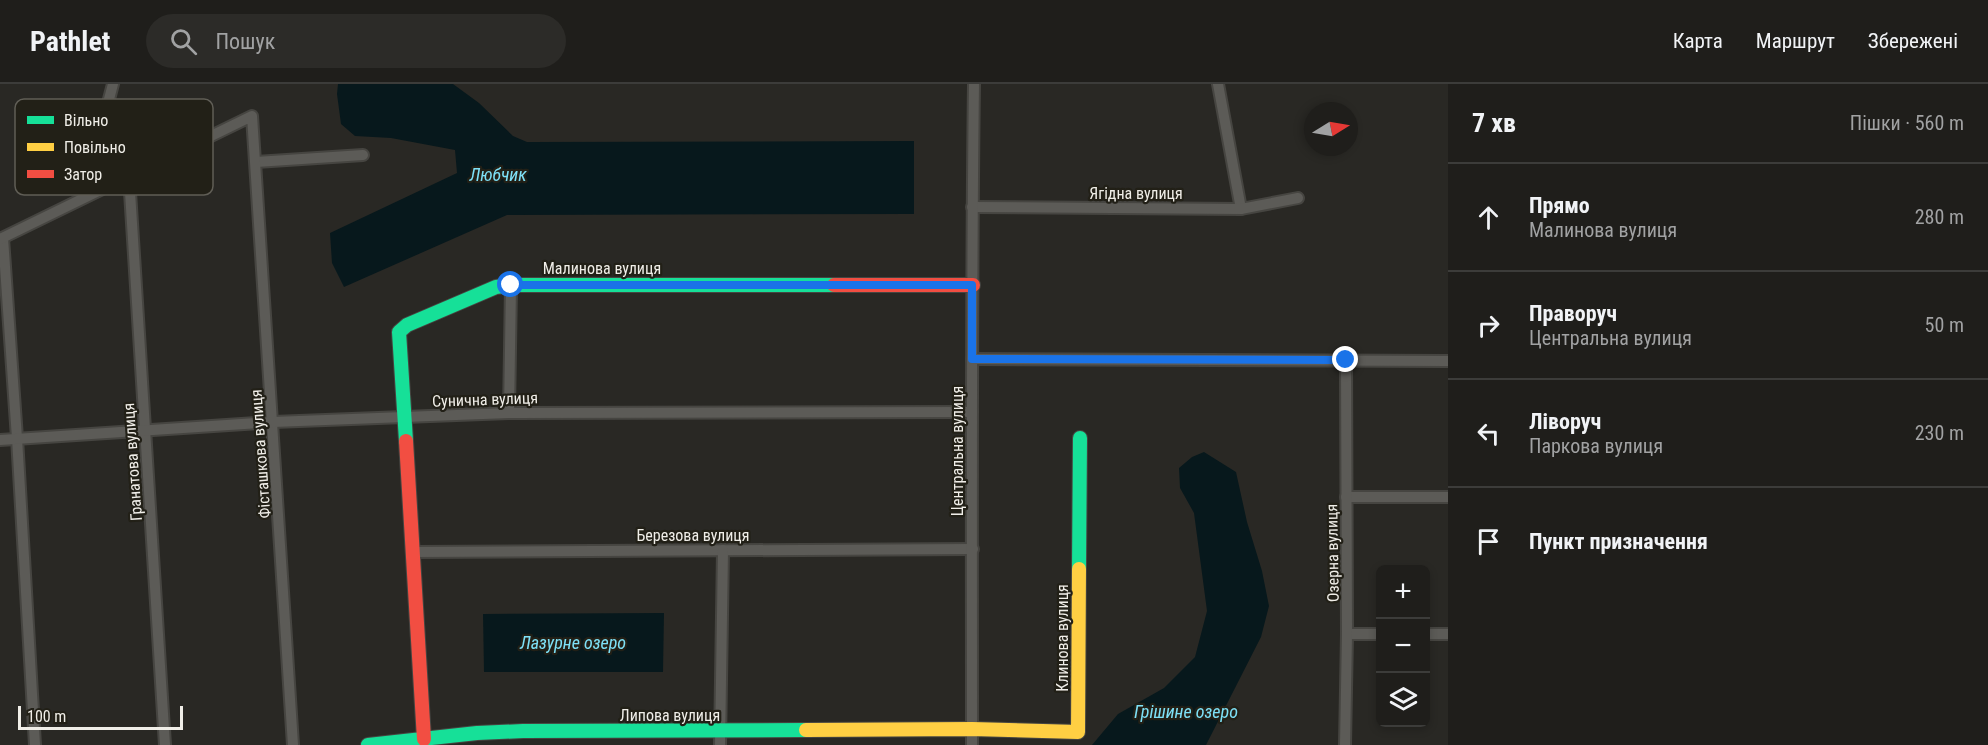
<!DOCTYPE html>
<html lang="uk">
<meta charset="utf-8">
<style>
body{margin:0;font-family:"Roboto Condensed",sans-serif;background:#2c2b28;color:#f1f3f6}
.controls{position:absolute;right:18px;bottom:18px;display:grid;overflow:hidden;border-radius:9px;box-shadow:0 3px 9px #0003}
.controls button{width:54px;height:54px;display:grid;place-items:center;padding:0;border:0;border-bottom:2px solid #3c3c3a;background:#1f1e1b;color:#f1f3f6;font:30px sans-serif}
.compass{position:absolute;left:1304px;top:18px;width:54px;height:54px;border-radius:50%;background:#1f1e1b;box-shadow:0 3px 9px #0003;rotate:79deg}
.scale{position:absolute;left:18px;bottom:15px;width:165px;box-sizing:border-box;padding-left:6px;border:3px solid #f0eee8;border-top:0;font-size:16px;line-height:21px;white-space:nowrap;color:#f0eee8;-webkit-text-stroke:4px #222017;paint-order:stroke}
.stop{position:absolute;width:18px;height:18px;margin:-14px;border:4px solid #1a73e8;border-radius:50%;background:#fff}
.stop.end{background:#1a73e8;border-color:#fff;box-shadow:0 2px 6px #0008}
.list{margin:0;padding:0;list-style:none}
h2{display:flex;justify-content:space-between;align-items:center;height:78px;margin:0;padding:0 24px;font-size:26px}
h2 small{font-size:20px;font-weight:400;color:#a1a2a3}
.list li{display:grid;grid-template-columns:39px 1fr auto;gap:18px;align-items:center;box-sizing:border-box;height:108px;padding:0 24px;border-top:2px solid #3c3c3a}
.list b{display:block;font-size:22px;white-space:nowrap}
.list p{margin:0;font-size:20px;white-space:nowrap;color:#a1a2a3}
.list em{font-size:20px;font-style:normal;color:#a1a2a3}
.icon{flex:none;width:33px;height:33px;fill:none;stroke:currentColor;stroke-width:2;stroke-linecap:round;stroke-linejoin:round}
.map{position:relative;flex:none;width:1448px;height:661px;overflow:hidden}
header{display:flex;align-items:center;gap:36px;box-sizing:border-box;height:84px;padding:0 30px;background:#1f1e1b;border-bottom:2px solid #3c3c3a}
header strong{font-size:28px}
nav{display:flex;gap:33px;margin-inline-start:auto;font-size:21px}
.search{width:420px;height:54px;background:#2c2b28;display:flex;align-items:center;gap:15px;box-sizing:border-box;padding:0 21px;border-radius:33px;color:#a1a2a3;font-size:22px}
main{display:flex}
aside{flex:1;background:#1f1e1b}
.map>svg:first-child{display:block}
.water{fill:#07181c}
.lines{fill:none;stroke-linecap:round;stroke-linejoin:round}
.street-casing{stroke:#464541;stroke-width:14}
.fast-casing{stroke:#464541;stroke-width:16}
.slow-casing{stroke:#464541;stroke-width:16}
.jam-casing{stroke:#464541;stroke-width:16}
.street{stroke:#5c5b57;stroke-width:10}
.fast{stroke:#16e098;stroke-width:14}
.slow{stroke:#ffcf43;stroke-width:14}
.jam{stroke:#f24e42;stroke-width:14}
.route{stroke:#1a73e8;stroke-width:8}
.labels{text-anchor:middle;stroke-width:4.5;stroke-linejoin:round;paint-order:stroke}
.street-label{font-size:16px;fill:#f0eee8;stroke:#222017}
.water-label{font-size:18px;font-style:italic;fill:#7ee1f7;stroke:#222017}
.key{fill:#222017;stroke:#605e56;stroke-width:1.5}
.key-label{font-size:16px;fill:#f0eee8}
</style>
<header>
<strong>Pathlet</strong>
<div class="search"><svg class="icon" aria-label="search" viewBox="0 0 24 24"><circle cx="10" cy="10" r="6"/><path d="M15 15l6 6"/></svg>Пошук</div>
<nav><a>Карта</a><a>Маршрут</a><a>Збережені</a></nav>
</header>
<main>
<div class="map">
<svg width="1448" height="661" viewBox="0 0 1448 661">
<rect width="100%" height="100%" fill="#292824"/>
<g class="water">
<polygon points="338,0 453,0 479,19 513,52 527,58 914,57 914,130 507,131 344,203 332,179 330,149 457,89 455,66 391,54 355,52 341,40 337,10"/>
<polygon points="1204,368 1236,388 1247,438 1262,487 1269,522 1261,553 1206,661 1092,661 1118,630 1164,604 1195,573 1207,527 1194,429 1180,404 1179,384 1192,373"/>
<polygon points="664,529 663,588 484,588 483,530"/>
</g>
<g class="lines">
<g class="street-casing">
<g id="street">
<polyline points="1218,0 1241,125"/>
<polyline points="256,78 363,71"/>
<polyline points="129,92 165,661"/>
<polyline points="83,114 113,0"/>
<polyline points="972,123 1241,125 1298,114"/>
<polyline points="3,154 17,354 35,661"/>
<polyline points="0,155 252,32 293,661"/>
<polyline points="972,275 1448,277"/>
<polyline points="509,329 511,201"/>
<polyline points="0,356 273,338 509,329 972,328"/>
<polyline points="1346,413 1448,413"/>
<polyline points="412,468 973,465"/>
<polyline points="1347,550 1380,550"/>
<polyline points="1426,550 1448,550"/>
<polyline points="720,661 723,466"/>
<path d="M972 661C972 441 971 220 974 0"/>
<polyline points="1345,661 1347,550 1346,276"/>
</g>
</g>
<g class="fast-casing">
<g id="fast">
<polyline points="406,357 399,248 407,241 496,203 511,201 834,201"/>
<polyline points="1079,485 1080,354"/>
<polyline points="368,661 477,649 523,647 806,646"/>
</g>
</g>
<g class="slow-casing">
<polyline id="slow" points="806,646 972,645 1078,648 1079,485"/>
</g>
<g class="jam-casing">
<g id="jam">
<polyline points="834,201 973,201"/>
<polyline points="406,357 424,655"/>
</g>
</g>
<use href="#street" class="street"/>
<use href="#fast" class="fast"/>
<use href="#slow" class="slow"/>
<use href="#jam" class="jam"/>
</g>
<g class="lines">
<polyline class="route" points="511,201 972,201 972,275 1346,276"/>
</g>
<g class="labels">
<g class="street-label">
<text x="1136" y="115">Ягідна вулиця</text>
<text x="602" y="190">Малинова вулиця</text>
<text transform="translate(485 315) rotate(-2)" y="6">Сунична вулиця</text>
<text transform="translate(957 367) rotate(-90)" y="6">Центральна вулиця</text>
<text transform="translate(260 370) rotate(-94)" y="6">Фісташкова вулиця</text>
<text transform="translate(132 378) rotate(-94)" y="6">Гранатова вулиця</text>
<text x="693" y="457">Березова вулиця</text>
<text transform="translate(1332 469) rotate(-91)" y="6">Озерна вулиця</text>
<text transform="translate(1062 554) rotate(-90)" y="6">Клинова вулиця</text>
<text x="670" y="637">Липова вулиця</text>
</g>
<g class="water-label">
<text x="498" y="97">Любчик</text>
<text x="573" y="565">Лазурне озеро</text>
<text x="1186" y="634">Грішине озеро</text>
</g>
</g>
<rect x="15" y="15" width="198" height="96" rx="9" class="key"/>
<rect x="27" y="32" width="27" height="8" fill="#16e098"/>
<rect x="27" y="59" width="27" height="8" fill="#ffcf43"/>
<rect x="27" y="86" width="27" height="8" fill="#f24e42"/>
<g class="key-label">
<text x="64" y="42">Вільно</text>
<text x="64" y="69">Повільно</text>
<text x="64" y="96">Затор</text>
</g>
</svg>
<div class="controls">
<button>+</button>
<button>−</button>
<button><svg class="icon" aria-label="layers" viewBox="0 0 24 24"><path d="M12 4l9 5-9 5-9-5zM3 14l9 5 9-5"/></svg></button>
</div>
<svg class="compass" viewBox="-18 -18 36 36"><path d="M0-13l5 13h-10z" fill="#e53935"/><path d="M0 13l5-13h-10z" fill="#a1a2a3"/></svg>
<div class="scale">100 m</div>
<div class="stop" style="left:511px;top:201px"></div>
<div class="stop end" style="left:1346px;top:276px"></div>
</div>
<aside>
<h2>7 хв<small>Пішки · 560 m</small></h2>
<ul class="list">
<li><svg class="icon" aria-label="ahead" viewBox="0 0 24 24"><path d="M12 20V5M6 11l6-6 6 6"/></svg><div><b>Прямо</b><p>Малинова вулиця</p></div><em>280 m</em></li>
<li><svg class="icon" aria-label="right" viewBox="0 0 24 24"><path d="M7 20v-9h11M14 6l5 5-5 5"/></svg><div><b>Праворуч</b><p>Центральна вулиця</p></div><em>50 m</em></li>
<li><svg class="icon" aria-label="left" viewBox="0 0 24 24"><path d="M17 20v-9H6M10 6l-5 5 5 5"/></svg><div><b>Ліворуч</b><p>Паркова вулиця</p></div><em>230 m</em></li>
<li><svg class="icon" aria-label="arrive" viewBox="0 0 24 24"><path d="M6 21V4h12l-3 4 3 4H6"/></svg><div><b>Пункт призначення</b></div></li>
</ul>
</aside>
</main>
